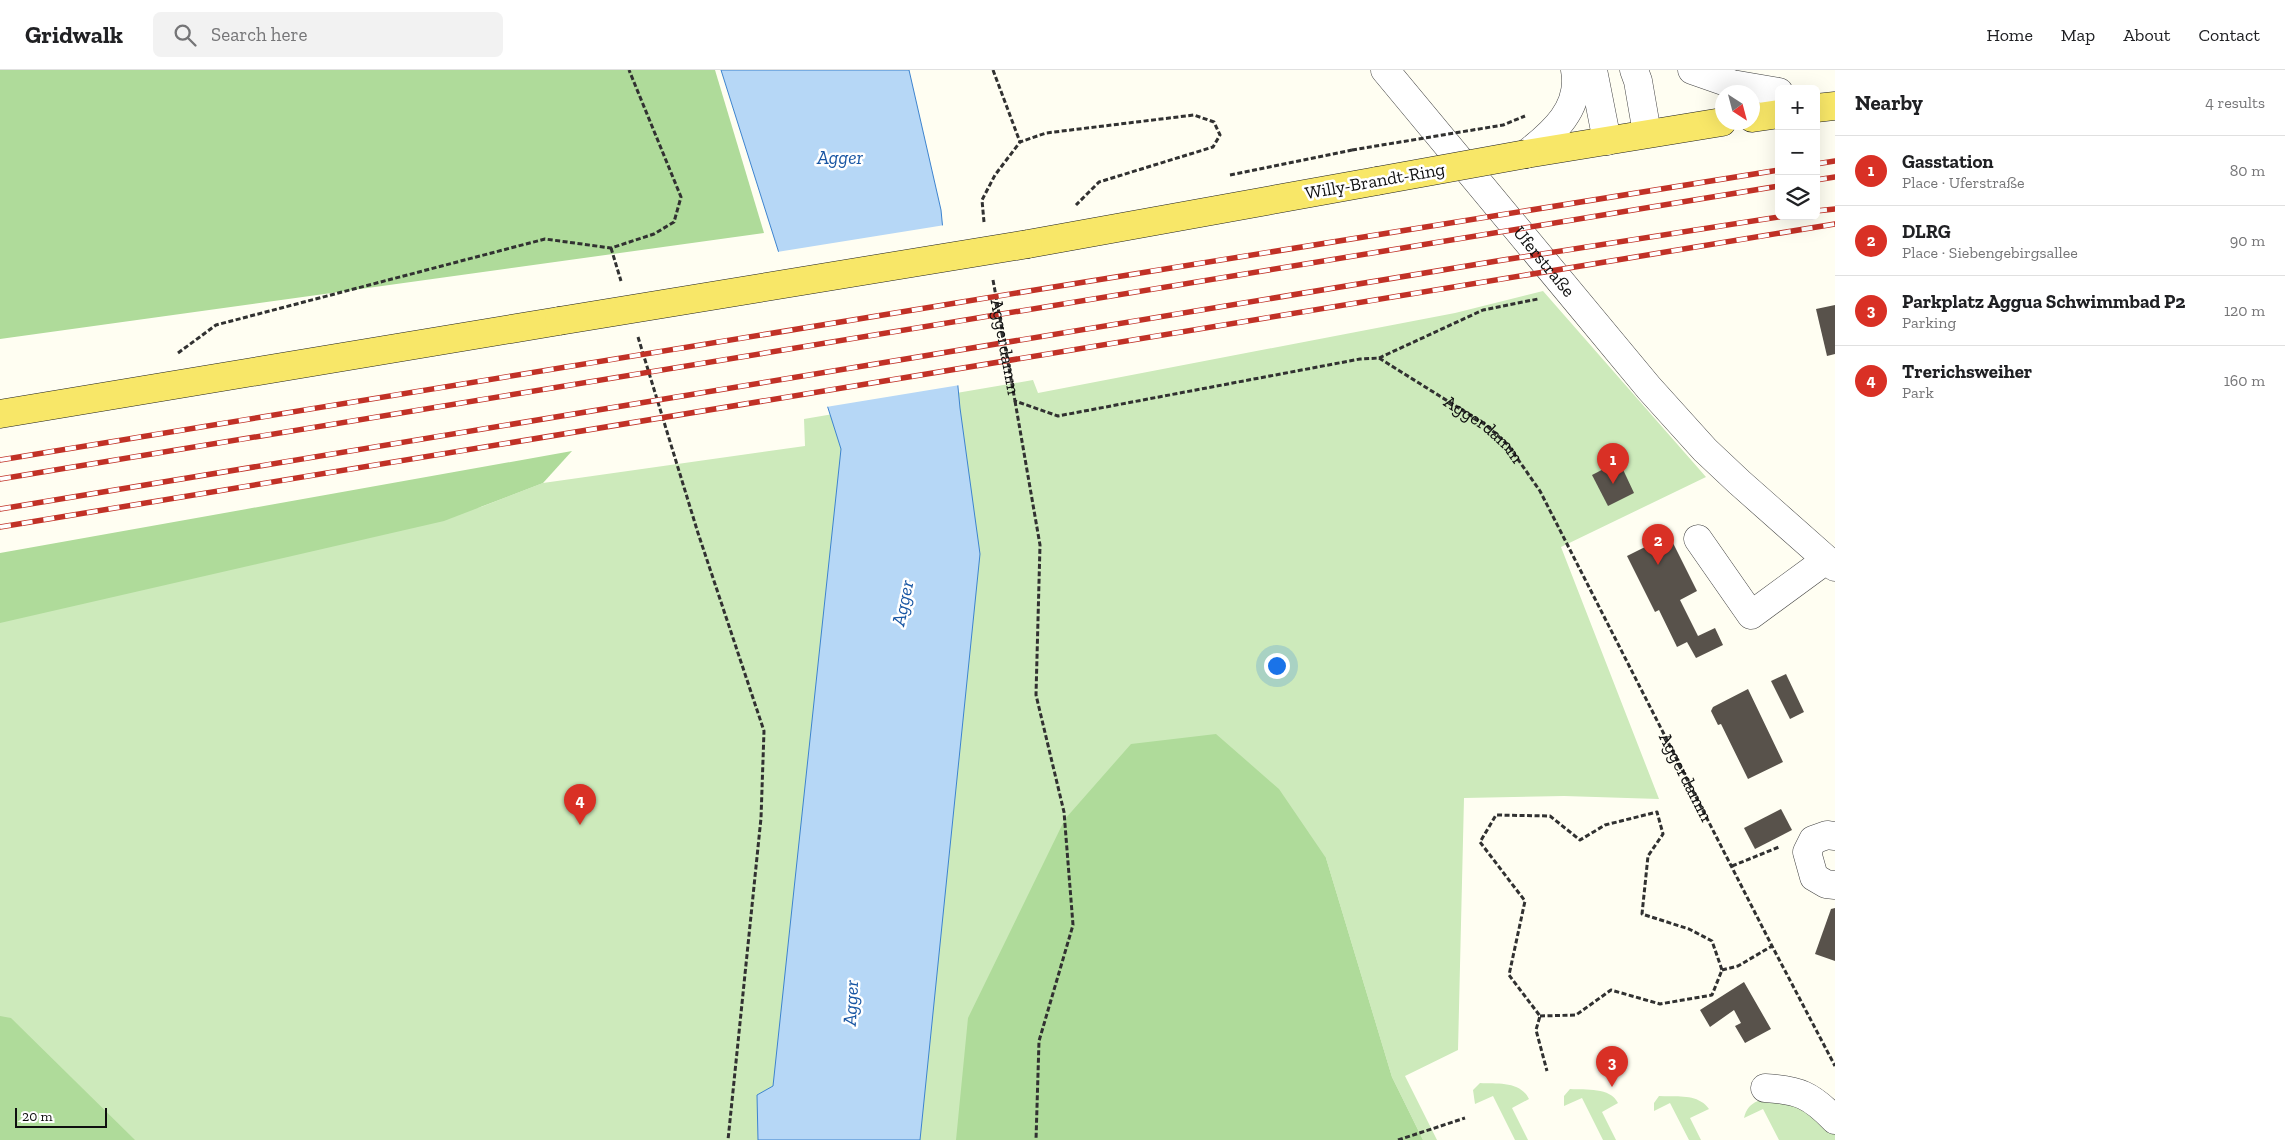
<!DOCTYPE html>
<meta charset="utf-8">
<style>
body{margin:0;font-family:"Zilla Slab",serif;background:#f2f2f2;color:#202124}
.controls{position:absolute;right:15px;top:15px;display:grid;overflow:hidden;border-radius:8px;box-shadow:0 5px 20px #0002}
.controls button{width:45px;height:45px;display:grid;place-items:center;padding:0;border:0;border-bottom:1px solid #e0e0e0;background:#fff;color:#202124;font:25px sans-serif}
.compass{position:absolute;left:1715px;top:15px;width:45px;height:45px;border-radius:50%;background:#fff;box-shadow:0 5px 20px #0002;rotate:144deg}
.scale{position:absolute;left:15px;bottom:12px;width:92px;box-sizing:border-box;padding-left:5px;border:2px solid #0f0f0f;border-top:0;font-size:14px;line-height:18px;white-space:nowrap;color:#0f0f0f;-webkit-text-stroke:4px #fff;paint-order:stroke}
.you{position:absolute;left:1276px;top:595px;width:18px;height:18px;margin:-12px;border:4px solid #fff;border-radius:50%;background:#1a73e8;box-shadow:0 0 0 8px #1a73e833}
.badge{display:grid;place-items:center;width:32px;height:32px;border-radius:50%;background:#d93025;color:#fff;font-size:16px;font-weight:700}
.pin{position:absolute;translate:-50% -41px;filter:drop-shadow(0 1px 2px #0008)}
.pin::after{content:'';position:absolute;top:26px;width:18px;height:15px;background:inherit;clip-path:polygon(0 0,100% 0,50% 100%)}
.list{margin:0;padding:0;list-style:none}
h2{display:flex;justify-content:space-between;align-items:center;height:65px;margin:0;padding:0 20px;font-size:21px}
h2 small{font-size:16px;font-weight:400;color:#757577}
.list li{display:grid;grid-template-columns:32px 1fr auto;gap:15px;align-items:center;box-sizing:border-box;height:70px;padding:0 20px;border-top:1px solid #e0e0e0}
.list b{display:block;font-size:19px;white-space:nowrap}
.list p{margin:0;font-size:16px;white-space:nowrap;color:#757577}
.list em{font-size:16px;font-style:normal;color:#757577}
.icon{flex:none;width:28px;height:28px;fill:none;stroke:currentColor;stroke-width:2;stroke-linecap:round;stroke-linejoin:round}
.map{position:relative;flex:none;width:1835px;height:1070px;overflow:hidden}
header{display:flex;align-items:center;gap:30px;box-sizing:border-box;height:70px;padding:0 25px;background:#fff;border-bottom:1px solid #e0e0e0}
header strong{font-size:24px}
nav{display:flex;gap:28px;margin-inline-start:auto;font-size:18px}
.search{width:350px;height:45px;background:#f2f2f2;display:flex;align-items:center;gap:12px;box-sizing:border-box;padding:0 18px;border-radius:8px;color:#757577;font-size:19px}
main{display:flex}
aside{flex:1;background:#fff}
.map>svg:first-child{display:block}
.green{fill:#cdeabb}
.forest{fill:#afdb9a}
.water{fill:#b6d7f6;stroke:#3d83ce}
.pier{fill:#fffef2}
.building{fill:#58524b}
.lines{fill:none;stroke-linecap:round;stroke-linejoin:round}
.minor-casing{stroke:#424242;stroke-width:29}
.major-casing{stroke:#202020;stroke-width:29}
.path{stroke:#313131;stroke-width:3;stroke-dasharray:5 2.5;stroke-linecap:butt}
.minor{stroke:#fff;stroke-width:28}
.major{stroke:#f8e768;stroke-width:28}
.rail-casing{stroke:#c13126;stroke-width:5.5}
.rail{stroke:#fff;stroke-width:4;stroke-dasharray:11;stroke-linecap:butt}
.major-bridge-casing{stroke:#202020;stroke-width:29;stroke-linecap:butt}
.path-bridge{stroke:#313131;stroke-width:3;stroke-dasharray:5 2.5;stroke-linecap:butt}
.major-bridge{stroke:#f8e768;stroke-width:28}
.labels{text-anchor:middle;stroke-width:5;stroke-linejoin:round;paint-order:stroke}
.street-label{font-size:18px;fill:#0f0f0f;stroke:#fff}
.water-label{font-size:19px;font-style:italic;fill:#1755a3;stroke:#fff}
</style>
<header>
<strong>Gridwalk</strong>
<div class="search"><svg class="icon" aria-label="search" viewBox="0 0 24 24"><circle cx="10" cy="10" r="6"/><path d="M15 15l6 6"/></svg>Search here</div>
<nav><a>Home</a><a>Map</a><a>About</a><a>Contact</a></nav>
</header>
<main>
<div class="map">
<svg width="1835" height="1070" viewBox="0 0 1835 1070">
<rect width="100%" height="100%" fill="#fffef2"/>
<g class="green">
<polygon points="1543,221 1706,407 1561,477 1659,729 1564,726 1464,728 1458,980 1405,1006 1437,1070 1423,1070 1392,1007 1326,788 1151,1070 0,1070 0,523 481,437 543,413 805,376 804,349 1033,310 1038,323 1455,243"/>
<path d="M1480 1013C1498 1014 1520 1011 1529 1029L1512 1038 1528 1070H1515L1493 1026 1475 1034 1473 1020Z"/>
<path d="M1570 1019C1586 1020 1610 1017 1618 1033L1602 1042 1616 1070H1603L1582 1028 1564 1036V1026Z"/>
<path d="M1659 1026C1676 1027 1698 1023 1709 1039L1690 1048 1701 1070H1689L1670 1033 1654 1041V1033Z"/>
<path d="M1788 1027 1835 1063V1070H1779L1763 1039 1744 1048C1749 1026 1769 1029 1788 1027Z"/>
</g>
<g class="forest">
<polygon points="0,0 715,0 764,163 0,269"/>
<polygon points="572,381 543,413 444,451 0,553 0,483"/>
<polygon points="1216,664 1279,719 1326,788 1392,1007 1423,1070 956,1070 968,948 1065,749 1131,674"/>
<polygon points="0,946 11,948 135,1070 0,1070"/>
</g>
<polygon class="water" points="721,0 909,0 941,140 960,338 980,484 920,1070 758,1070 757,1025 773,1016 841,379"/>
<polygon class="pier" points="945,155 960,315 826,337 777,182"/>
<g class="building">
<polygon points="1835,235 1835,284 1827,286 1816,239"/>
<polygon points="1619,391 1634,423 1608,436 1592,405"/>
<polygon points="1669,465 1697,521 1680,530 1698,566 1715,558 1723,575 1696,588 1687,572 1677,577 1659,540 1655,542 1627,486"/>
<polygon points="1786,604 1804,642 1790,649 1771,611"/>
<polygon points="1748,619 1783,692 1748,709 1721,654 1718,655 1711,641 1713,637"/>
<polygon points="1781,739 1792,760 1755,779 1744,758"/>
<polygon points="1835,838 1835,891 1815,884 1831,839"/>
<polygon points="1744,912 1771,959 1745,973 1735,956 1741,953 1734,940 1710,957 1700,940"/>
</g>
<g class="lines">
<g class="minor-casing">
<g id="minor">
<path id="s2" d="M1385 0 1649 318 1705 380 1739 412 1835 497"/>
<polyline points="1593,0 1607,71"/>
<polyline points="1634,0 1638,11 1647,63"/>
<polyline points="1692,0 1732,14 1779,22"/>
<path d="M1526 84C1553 63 1582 38 1575 0"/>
<polyline points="1698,469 1751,545 1826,490"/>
<polyline points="1835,766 1827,765 1813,770 1807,782 1814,807 1826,814 1835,815"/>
<path d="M1765 1018C1799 1020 1811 1025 1835 1050"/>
</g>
</g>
<g class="major-casing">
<g id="major">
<polyline points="1816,38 1835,36"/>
<polyline points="1752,48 1779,44"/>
<polyline points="1526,84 1722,52"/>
<polyline points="1028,174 1377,111"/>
<polyline points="0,344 559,251"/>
</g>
</g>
<g class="path">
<polyline points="993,0 1020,72"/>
<polyline points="1230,105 1352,80"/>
<polyline points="984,152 982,130 995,105 1020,72 1046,63 1194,45 1214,52 1220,65 1213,77 1099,112 1076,135"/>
<polyline points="611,178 621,211"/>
<path id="s1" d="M993 210 1015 331 1058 346 1360 289 1379 288 1486 355 1508 375 1540 421 1772 876 1835 996"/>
<polyline points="638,267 698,463 764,661 761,748 728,1070"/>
<polyline points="178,283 216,255 545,169 611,178 654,164 674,152 681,127 629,0"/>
<polyline points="1379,288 1483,240 1538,229"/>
<polyline points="1015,331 1040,475 1036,625 1064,742 1073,855 1039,971 1036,1070"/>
<polyline points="1732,796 1779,777"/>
<polyline points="1722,900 1738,896 1772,876"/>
<polyline points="1540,946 1576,945 1611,920 1660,934 1712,925 1722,900 1712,871 1689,859 1642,844 1648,786 1663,764 1657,742 1605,755 1580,770 1550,746 1496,745 1480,772 1525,831 1509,905 1540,946 1536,960 1547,1001"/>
<polyline points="1398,1070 1465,1048"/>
</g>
<use href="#minor" class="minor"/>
<use href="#major" class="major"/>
<g class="rail-casing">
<g id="rail">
<polyline points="1816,94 1835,91"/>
<polyline points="1816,110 1835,107"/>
<polyline points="1816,141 1835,139"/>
<polyline points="0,390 1035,220 1779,100"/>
<polyline points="0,409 1779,116"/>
<polyline points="0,439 1503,190 1785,146"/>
<polyline points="0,457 1835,154"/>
</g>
</g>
<use href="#rail" class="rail"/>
<g class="major-bridge-casing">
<g id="major-bridge">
<polyline points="1377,111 1526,84"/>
<polyline points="559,251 1028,174"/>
</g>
</g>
<polyline class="path-bridge" points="1352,80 1503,55 1525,46"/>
<use href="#major-bridge" class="major-bridge"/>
</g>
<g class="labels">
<g class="street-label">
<text transform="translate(1375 111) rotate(-10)" y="6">Willy-Brandt-Ring</text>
<text dy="6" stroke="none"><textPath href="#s2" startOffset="249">Uferstraße</textPath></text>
<text dy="6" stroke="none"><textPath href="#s1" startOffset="68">Aggerdamm</textPath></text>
<text dy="6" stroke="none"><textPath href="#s1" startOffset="622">Aggerdamm</textPath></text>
<text dy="6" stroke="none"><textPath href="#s1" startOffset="1028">Aggerdamm</textPath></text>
</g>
<g class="water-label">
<text x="840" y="94">Agger</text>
<text transform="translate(902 533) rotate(-78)" y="7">Agger</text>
<text transform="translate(850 933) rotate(-87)" y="7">Agger</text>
</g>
</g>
</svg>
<div class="controls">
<button>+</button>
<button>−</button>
<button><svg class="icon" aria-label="layers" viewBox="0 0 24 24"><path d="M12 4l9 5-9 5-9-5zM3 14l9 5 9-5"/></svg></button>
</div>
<svg class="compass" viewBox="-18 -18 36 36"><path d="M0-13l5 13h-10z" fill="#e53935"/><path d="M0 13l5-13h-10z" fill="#757577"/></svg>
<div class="scale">20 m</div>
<div class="you"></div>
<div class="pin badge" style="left:1613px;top:414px">1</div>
<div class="pin badge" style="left:1658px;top:495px">2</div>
<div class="pin badge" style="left:1612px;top:1017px">3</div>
<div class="pin badge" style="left:580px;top:755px">4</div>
</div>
<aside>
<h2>Nearby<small>4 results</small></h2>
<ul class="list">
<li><span class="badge">1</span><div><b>Gasstation</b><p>Place · Uferstraße</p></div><em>80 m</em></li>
<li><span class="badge">2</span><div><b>DLRG</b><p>Place · Siebengebirgsallee</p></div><em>90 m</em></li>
<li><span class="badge">3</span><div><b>Parkplatz Aggua Schwimmbad P2</b><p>Parking</p></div><em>120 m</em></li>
<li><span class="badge">4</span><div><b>Trerichsweiher</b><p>Park</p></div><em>160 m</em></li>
</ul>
</aside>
</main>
